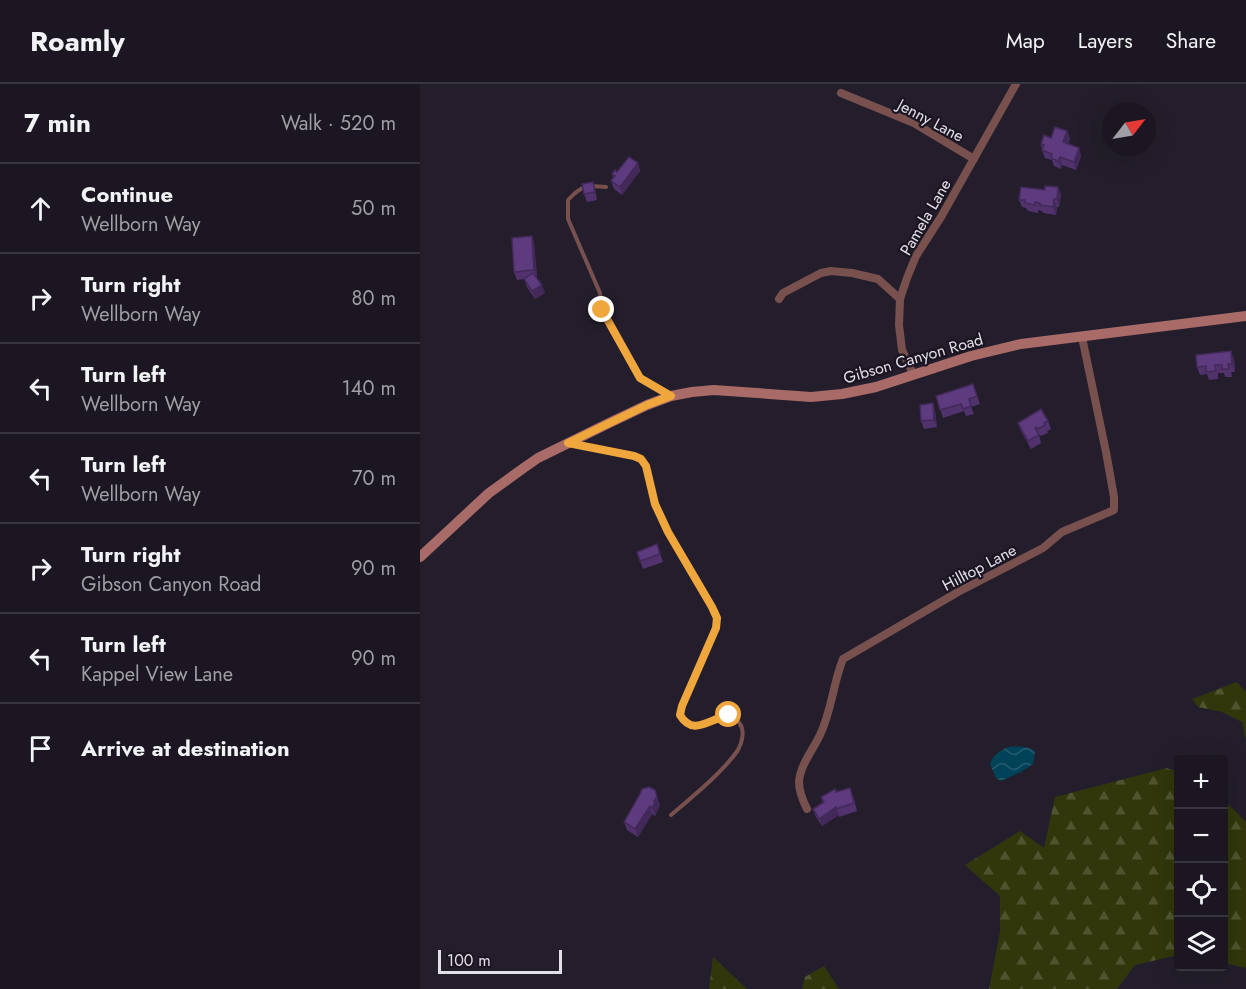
<!DOCTYPE html>
<meta charset="utf-8">
<style>
body{margin:0;font-family:Jost,sans-serif;background:#28232e;color:#f1f3f6}
.controls{position:absolute;right:18px;bottom:18px;display:grid;overflow:hidden;border-radius:6px;box-shadow:0 6px 24px #0002}
.controls button{width:54px;height:54px;display:grid;place-items:center;padding:0;border:0;border-bottom:2px solid #39353f;background:#1b1621;color:#f1f3f6;font:30px sans-serif}
.compass{position:absolute;left:682px;top:18px;width:54px;height:54px;border-radius:50%;background:#1b1621;box-shadow:0 6px 24px #0002;rotate:59deg}
.scale{position:absolute;left:18px;bottom:15px;width:124px;box-sizing:border-box;padding-left:6px;border:3px solid #e3dfe9;border-top:0;font-size:16px;line-height:21px;white-space:nowrap;color:#e3dfe9;-webkit-text-stroke:4px #1b1422;paint-order:stroke}
.stop{position:absolute;width:18px;height:18px;margin:-14px;border:4px solid #efa73d;border-radius:50%;background:#fff}
.stop.end{background:#efa73d;border-color:#fff;box-shadow:0 2px 6px #0008}
.list{margin:0;padding:0;list-style:none}
h2{display:flex;justify-content:space-between;align-items:center;height:78px;margin:0;padding:0 24px;font-size:26px}
h2 small{font-size:20px;font-weight:400;color:#a09fa5}
.list li{display:grid;grid-template-columns:39px 1fr auto;gap:18px;align-items:center;box-sizing:border-box;height:90px;padding:0 24px;border-top:2px solid #39353f}
.list b{display:block;font-size:22px;white-space:nowrap}
.list p{margin:0;font-size:20px;white-space:nowrap;color:#a09fa5}
.list em{font-size:20px;font-style:normal;color:#a09fa5}
.icon{flex:none;width:33px;height:33px;fill:none;stroke:currentColor;stroke-width:2;stroke-linecap:round;stroke-linejoin:round}
.map{position:relative;flex:none;width:826px;height:905px;overflow:hidden}
header{display:flex;align-items:center;gap:36px;box-sizing:border-box;height:84px;padding:0 30px;background:#1b1621;border-bottom:2px solid #39353f}
header strong{font-size:28px}
nav{display:flex;gap:33px;margin-inline-start:auto;font-size:21px}
main{display:flex}
aside{flex:1;background:#1b1621}
.map>svg:first-child{display:block}
.forest{fill:url(#forest-firs)}
.water{fill:url(#water-waves)}
.lines{fill:none;stroke-linecap:round;stroke-linejoin:round}
.service{stroke:#78514f;stroke-width:4}
.minor{stroke:#78514f;stroke-width:8}
.secondary{stroke:#a86b68;stroke-width:10}
.wall{fill:#51326d}
.shaded-wall{fill:#422959}
.building{fill:#5e3a7f;stroke:#422959;stroke-width:1.5}
.route{stroke:#efa73d;stroke-width:8}
.labels{text-anchor:middle;stroke-width:4.5;stroke-linejoin:round;paint-order:stroke}
.street-label{font-size:16px;fill:#e3dfe9;stroke:#1b1422}
</style>
<header>
<strong>Roamly</strong>
<nav><a>Map</a><a>Layers</a><a>Share</a></nav>
</header>
<main>
<aside>
<h2>7 min<small>Walk · 520 m</small></h2>
<ul class="list">
<li><svg class="icon" aria-label="ahead" viewBox="0 0 24 24"><path d="M12 20V5M6 11l6-6 6 6"/></svg><div><b>Continue</b><p>Wellborn Way</p></div><em>50 m</em></li>
<li><svg class="icon" aria-label="right" viewBox="0 0 24 24"><path d="M7 20v-9h11M14 6l5 5-5 5"/></svg><div><b>Turn right</b><p>Wellborn Way</p></div><em>80 m</em></li>
<li><svg class="icon" aria-label="left" viewBox="0 0 24 24"><path d="M17 20v-9H6M10 6l-5 5 5 5"/></svg><div><b>Turn left</b><p>Wellborn Way</p></div><em>140 m</em></li>
<li><svg class="icon" aria-label="left" viewBox="0 0 24 24"><path d="M17 20v-9H6M10 6l-5 5 5 5"/></svg><div><b>Turn left</b><p>Wellborn Way</p></div><em>70 m</em></li>
<li><svg class="icon" aria-label="right" viewBox="0 0 24 24"><path d="M7 20v-9h11M14 6l5 5-5 5"/></svg><div><b>Turn right</b><p>Gibson Canyon Road</p></div><em>90 m</em></li>
<li><svg class="icon" aria-label="left" viewBox="0 0 24 24"><path d="M17 20v-9H6M10 6l-5 5 5 5"/></svg><div><b>Turn left</b><p>Kappel View Lane</p></div><em>90 m</em></li>
<li><svg class="icon" aria-label="arrive" viewBox="0 0 24 24"><path d="M6 21V4h12l-3 4 3 4H6"/></svg><div><b>Arrive at destination</b></div></li>
</ul>
</aside>
<div class="map">
<svg width="826" height="905" viewBox="0 0 826 905">
<defs>
<pattern id="forest-firs" width="22" height="20" patternUnits="userSpaceOnUse" patternTransform="scale(1.5)"><rect width="22" height="20" fill="#31370b"/><path d="M5 1l3.5 6h-7zM16 11l3.5 6h-7z" fill="#4f542f"/></pattern>
<pattern id="water-waves" width="16" height="10" patternUnits="userSpaceOnUse" patternTransform="scale(1.5)"><rect width="16" height="10" fill="#004258"/><path d="M0 5q4-4 8 0t8 0" fill="none" stroke="#255d70"/></pattern>
</defs>
<rect width="100%" height="100%" fill="#241e2c"/>
<g class="forest">
<polygon points="817,598 826,608 826,657 822,638 802,628 778,623 772,615"/>
<polygon points="747,684 758,688 758,871 715,881 697,905 569,905 580,848 580,812 545,781 600,747 624,764 635,713"/>
<polygon points="804,716 826,738 826,884 804,879"/>
<polygon points="293,873 327,905 289,905"/>
<polygon points="404,882 419,905 382,905 385,893"/>
</g>
<path class="water" d="M588 663C595 662 611 662 615 668L613 680 601 688 581 697 576 694 570 680C574 670 578 668 588 663Z"/>
<g class="lines">
<g class="service">
<path d="M186 103C166 101 162 101 148 116V135L180 209 182 226 220 294 248 310"/>
<path d="M152 360C166 363 210 368 219 375 233 385 230 408 235 422 250 457 273 490 292 523L297 533 296 544 262 623 260 631C273 653 289 635 309 631 312 633 318 636 320 640 325 647 322 659 318 666 302 689 272 713 251 731"/>
</g>
<g class="minor">
<polyline points="421,9 494,39 554,75"/>
<polyline points="359,215 363,209 401,189 411,187 432,189 458,195 480,215"/>
<polyline points="493,290 482,266 479,241 480,215 487,194 496,172 521,133 596,0"/>
<path d="M387 725C383 717 379 707 379 698 380 681 393 666 400 651 412 626 413 599 423 575L538 508 623 464 642 448 694 426V413L686 368 662 253"/>
</g>
<polyline class="secondary" points="0,473 69,409 105,383 118,374 187,340 227,321 251,312 272,308 294,306 391,313 422,310 456,303 551,272 601,260 826,232"/>
</g>
<g class="wall">
<polygon points="647,47 650,55 648,60 659,64 661,72 656,86 642,81 641,85 634,82 632,76 625,74 622,66 621,60 631,54"/>
<polygon points="218,79 220,87 202,111 194,105 191,97 193,93 192,90"/>
<polygon points="173,98 175,106 177,116 167,118 164,110"/>
<polygon points="638,103 641,111 639,123 637,123 636,131 623,129 622,127 618,126 618,129 608,127 606,124 602,123 599,116 625,106"/>
<polygon points="112,152 114,160 117,192 116,194 125,209 115,215 107,203 104,195 97,196 94,188"/>
<polygon points="814,275 815,288 811,288 812,293 805,293 804,289 798,289 798,295 789,296 787,290 780,291 777,283"/>
<polygon points="553,300 560,320 551,323 554,330 546,332 544,327 523,334 516,312"/>
<polygon points="513,319 515,327 517,343 504,345 501,337"/>
<polygon points="628,337 631,345 627,347 628,349 621,352 620,351 619,351 621,359 611,365 601,347 598,339"/>
<polygon points="237,460 243,478 223,485 217,468"/>
<polygon points="416,708 433,711 437,727 419,733 419,731 402,742 396,733 393,725 403,719 401,713"/>
<polygon points="220,710 240,721 235,732 232,730 218,753 207,746 204,738"/>
</g>
<g class="shaded-wall">
<polygon points="647,47 650,55 646,66 643,58"/>
<polygon points="659,64 661,72 656,86 654,78"/>
<polygon points="640,73 642,81 641,85 638,77"/>
<polygon points="218,79 220,87 202,111 200,103"/>
<polygon points="638,103 641,111 639,123 637,115"/>
<polygon points="634,115 637,123 636,131 633,123"/>
<polygon points="112,152 114,160 117,194 114,186"/>
<polygon points="122,201 125,209 115,215 112,207"/>
<polygon points="811,267 814,275 815,288 812,280"/>
<polygon points="513,319 515,327 517,343 514,336"/>
<polygon points="235,706 240,721 235,732 232,724 234,717"/>
<polygon points="230,722 232,730 218,753 215,745"/>
<polygon points="416,723 419,731 402,742 399,735"/>
</g>
<g class="building">
<polygon points="635,43 647,47 643,58 659,64 654,78 640,73 638,77 631,74 632,70 622,66 624,61 621,60 624,51 631,54"/>
<polygon points="209,73 218,79 200,103 191,97 195,92 192,90 195,86 197,88"/>
<polygon points="173,98 175,108 164,110 162,100"/>
<polygon points="625,102 638,103 637,115 634,115 633,123 620,121 620,119 615,118 615,121 605,119 605,116 599,116 601,103 625,106"/>
<polygon points="112,152 114,186 94,188 92,154"/>
<polygon points="113,189 122,201 112,207 104,195"/>
<polygon points="811,267 812,280 808,280 809,285 802,285 802,281 795,281 796,287 786,288 786,282 777,283 776,271"/>
<polygon points="553,300 557,312 549,315 551,322 543,325 541,320 520,326 516,312"/>
<polygon points="513,319 514,336 501,337 500,321"/>
<polygon points="621,325 628,337 624,339 625,341 618,345 617,343 615,344 619,351 608,357 598,339"/>
<polygon points="237,460 240,470 220,477 217,468"/>
<polygon points="229,703 235,706 237,713 234,717 235,718 232,724 230,722 215,745 204,738 220,710 222,705"/>
<polygon points="430,704 434,719 416,725 416,723 399,735 393,725 404,718 401,713 415,705 416,708"/>
</g>
<g class="lines">
<path class="route" d="M182 226 220 294 251 312 227 321 148 359 214 372 221 375 226 382 235 420 248 448 292 523 297 534 296 544 262 622 260 631C273 653 289 635 309 631"/>
</g>
<g class="labels">
<g class="street-label">
<text transform="translate(511 36) rotate(28)" y="6">Jenny Lane</text>
<text transform="translate(505 133) rotate(-60)" y="6">Pamela Lane</text>
<text transform="translate(493 274) rotate(-16)" y="6">Gibson Canyon Road</text>
<text transform="translate(559 483) rotate(-28)" y="6">Hilltop Lane</text>
</g>
</g>
</svg>
<div class="controls">
<button>+</button>
<button>−</button>
<button><svg class="icon" aria-label="locate" viewBox="0 0 24 24"><circle cx="12" cy="12" r="6"/><path d="M12 2v4M12 18v4M2 12h4M18 12h4"/></svg></button>
<button><svg class="icon" aria-label="layers" viewBox="0 0 24 24"><path d="M12 4l9 5-9 5-9-5zM3 14l9 5 9-5"/></svg></button>
</div>
<svg class="compass" viewBox="-18 -18 36 36"><path d="M0-13l5 13h-10z" fill="#e53935"/><path d="M0 13l5-13h-10z" fill="#a09fa5"/></svg>
<div class="scale">100 m</div>
<div class="stop" style="left:309px;top:631px"></div>
<div class="stop end" style="left:182px;top:226px"></div>
</div>
</main>
